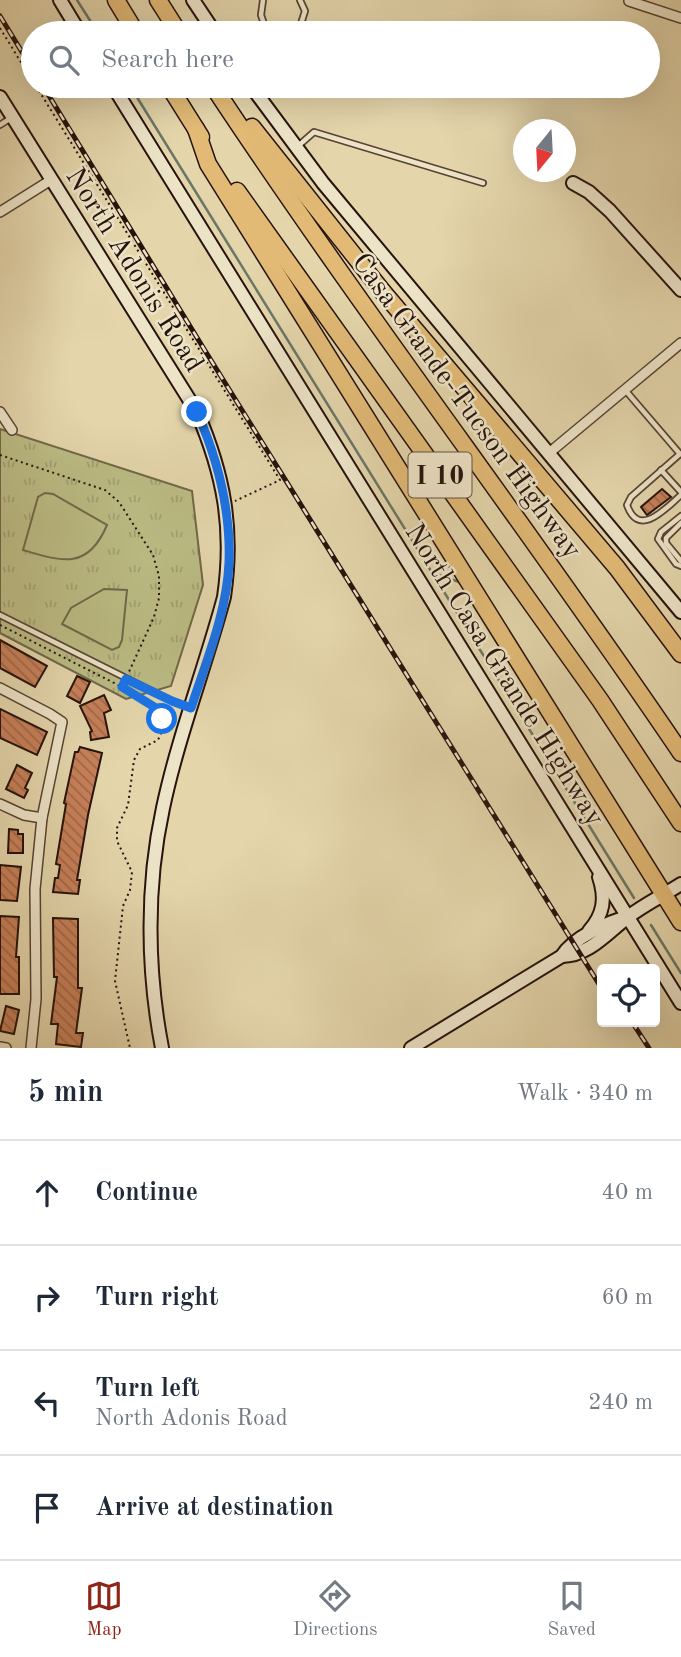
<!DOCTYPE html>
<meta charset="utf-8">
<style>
body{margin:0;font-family:"Old Standard TT",serif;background:#f6f6f7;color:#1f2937}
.controls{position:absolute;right:21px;bottom:21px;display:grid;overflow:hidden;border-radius:7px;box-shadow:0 7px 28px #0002}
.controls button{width:63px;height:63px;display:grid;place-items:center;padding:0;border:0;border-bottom:2px solid #e0e1e3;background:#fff;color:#1f2937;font:35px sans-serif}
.compass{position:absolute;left:513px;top:119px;width:63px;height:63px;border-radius:50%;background:#fff;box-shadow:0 7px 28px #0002;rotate:198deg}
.stop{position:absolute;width:21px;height:21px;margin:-16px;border:5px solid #1a73e8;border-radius:50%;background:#fff}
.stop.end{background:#1a73e8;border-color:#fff;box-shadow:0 2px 7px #0008}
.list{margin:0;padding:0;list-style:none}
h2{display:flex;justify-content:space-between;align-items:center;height:91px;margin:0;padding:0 28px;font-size:30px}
h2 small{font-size:23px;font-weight:400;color:#747a83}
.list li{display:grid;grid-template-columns:46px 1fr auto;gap:21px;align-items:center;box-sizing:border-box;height:105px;padding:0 28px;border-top:2px solid #e0e1e3}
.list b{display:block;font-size:26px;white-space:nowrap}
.list p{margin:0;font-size:23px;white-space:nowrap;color:#747a83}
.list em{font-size:23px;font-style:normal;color:#747a83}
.icon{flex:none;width:38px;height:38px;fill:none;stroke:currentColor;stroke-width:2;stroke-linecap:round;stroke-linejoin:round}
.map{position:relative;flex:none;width:681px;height:1048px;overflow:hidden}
.search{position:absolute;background:#fff;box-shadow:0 7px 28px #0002;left:21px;right:21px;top:21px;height:77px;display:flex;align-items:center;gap:18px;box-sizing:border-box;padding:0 24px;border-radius:38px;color:#747a83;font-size:26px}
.sheet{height:511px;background:#fff}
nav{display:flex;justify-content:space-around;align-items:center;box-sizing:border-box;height:98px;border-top:2px solid #e0e1e3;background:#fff;font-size:19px;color:#747a83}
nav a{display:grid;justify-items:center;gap:4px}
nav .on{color:#8f2418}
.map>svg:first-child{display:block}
.park{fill:url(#park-tufts);stroke:#706748;stroke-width:2}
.pitch{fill:#bbbb84;stroke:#706748;stroke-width:2}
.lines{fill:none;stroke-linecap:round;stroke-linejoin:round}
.stream{stroke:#6a7767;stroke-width:2.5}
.building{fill:url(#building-back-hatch);stroke:#26130c;stroke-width:2}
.lane-casing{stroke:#564434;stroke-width:8}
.street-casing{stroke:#564434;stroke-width:12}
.secondary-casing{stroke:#26130c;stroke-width:16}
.highway-casing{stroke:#26130c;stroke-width:19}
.path{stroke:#26130c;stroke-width:2;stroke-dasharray:2 3.5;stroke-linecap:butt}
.lane{stroke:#ede4c8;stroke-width:4.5}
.street{stroke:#ede4c8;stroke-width:9}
.secondary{stroke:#ede4c8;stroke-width:12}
.highway{stroke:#e2ba76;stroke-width:16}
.rail-casing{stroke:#26130c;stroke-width:5}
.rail{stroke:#ede4c8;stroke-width:2.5;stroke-dasharray:8;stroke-linecap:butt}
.route{stroke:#1a73e8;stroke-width:9}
.labels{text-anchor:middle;stroke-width:5;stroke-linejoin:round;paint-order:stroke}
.shield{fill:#ede4c8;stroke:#625244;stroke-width:2}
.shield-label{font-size:26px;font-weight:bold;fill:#26130c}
.street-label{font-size:28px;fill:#26130c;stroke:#ede4c8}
</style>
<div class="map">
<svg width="681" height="1048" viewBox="0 0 681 1048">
<defs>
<pattern id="park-tufts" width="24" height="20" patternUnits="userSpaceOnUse" patternTransform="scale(1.75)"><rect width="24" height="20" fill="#bbbb84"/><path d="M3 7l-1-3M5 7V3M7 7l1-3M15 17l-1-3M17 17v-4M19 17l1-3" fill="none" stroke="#a1a071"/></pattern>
<pattern id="building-back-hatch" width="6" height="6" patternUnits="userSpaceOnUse" patternTransform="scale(1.75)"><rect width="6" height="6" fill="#c78059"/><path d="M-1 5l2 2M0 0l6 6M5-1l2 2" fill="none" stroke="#a16848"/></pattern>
</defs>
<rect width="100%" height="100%" fill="#e4d5ab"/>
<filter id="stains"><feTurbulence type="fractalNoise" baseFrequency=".00286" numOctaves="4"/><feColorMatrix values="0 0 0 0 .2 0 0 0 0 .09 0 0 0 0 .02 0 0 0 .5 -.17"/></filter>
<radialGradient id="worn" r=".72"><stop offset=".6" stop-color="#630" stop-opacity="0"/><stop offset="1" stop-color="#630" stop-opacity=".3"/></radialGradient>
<polygon class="park" points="0,429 192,491 203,585 171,686 126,699 0,633"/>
<g class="pitch">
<path d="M45 493 53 494 107 525C88 570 63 562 23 550L38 497Z"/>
<polygon points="104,589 127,590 122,640 119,647 112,650 62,624 71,608"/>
</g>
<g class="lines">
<g class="stream">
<polyline points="77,0 98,33"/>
<polyline points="130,86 634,898"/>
<polyline points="433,573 462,583"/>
<polyline points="651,925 681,973"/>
</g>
</g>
<g class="building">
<polygon points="662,489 671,497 647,515 641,507"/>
<polygon points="0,640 47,666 35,687 0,668"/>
<polygon points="77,676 90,682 80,703 67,696"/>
<polygon points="104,695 111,710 104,713 109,737 91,740 90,732 92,731 80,706"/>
<polygon points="0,709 47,732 37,755 0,738"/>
<polygon points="80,747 102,753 88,815 77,880 80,880 78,894 53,892 55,878 58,878 60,865 56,864 66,804 64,803 75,752 78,752"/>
<polygon points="17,765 32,773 25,788 28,790 24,798 6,789"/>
<polygon points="9,829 18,830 18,834 23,834 23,853 8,853"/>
<polygon points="0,865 21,867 17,901 0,900"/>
<polygon points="0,916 19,917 16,957 19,957 19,994 0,994"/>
<polygon points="53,918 78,919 78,988 82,988 76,1033 83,1033 81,1047 56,1044 58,1024 51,1024 57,977 54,977"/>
<polygon points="6,1006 19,1010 14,1034 0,1031"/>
</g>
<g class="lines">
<g class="lane-casing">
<g id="lane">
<polyline points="263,0 261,15 267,33"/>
<polyline points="298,33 305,11 300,0"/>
<polyline points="0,125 11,118"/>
<polyline points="297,147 314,132 483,183"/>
<polyline points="626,391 680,454"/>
<path d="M680 454 631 497 627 505C639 539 666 508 681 495"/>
<polyline points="661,470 681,492"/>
<polyline points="681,516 661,532 658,539 676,564 681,566"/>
<polyline points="681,523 666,538 666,543 681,561"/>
<polyline points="0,615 172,701 190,708"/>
</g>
</g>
<g class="street-casing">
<g id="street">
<polyline points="629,1 681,18"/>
<polyline points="0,212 51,180"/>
<polyline points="0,412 12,430"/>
<polyline points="549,453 681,343"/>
<polyline points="0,688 50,714 62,722 42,818 35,889 36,999 31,1048"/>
<polyline points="0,804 24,815 42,818"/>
<polyline points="0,1047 6,1048"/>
</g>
</g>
<g class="secondary-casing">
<g id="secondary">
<polyline points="60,0 80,33"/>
<polyline points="193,0 215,33"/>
<polyline points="113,86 681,1003"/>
<polyline points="251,86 323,183 681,612"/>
<path d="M0 97 197 412C224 475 234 529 224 597 205 668 178 737 163 808 146 886 147 970 162 1048"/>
<polyline points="573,183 589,192 610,211 681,290"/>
<path d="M589 931C604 914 606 898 599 877"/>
<path d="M562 956C589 956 608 932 628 917 645 904 664 895 681 884"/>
<path d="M411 1048 562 956C573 938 607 922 628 917"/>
</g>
</g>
<g class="highway-casing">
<g id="highway">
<polyline points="116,0 136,33"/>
<polyline points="158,0 179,33"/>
<polyline points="169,86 201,137"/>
<path d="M213 86C363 313 529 528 681 753"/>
<polyline points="252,127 383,292 617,568 681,654"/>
<polyline points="196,129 208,164 681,922"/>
<polyline points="237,191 600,700 681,823"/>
</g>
</g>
<g class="path">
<polyline points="0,28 33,82"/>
<polyline points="36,86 280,480 235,501"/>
<polyline points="0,455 105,490 119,502 153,555 159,576 159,598 154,617 128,674"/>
<polyline points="0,625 122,687 156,708 162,718 163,729 158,740 140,749 134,760 128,805 117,828 117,841 132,872 130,890 123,906 115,981 130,1048"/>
</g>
<use href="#lane" class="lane"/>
<use href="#street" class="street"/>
<use href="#secondary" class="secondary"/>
<use href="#highway" class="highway"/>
<g class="rail-casing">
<g id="rail">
<polyline points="0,16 33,70"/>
<polyline points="43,86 204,349 602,989"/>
<polyline points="632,1022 649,1048"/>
</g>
</g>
<use href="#rail" class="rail"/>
</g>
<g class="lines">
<path class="route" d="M162 719 156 708 122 687 126 679 172 701 191 708C206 662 227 612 229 563 231 510 218 460 197 412"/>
</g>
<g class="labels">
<rect class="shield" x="408.5" y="452.5" width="63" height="45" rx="5"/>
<g class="shield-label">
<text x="440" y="484">I 10</text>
</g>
<g class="street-label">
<text transform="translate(136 269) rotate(58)" y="10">North Adonis Road</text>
<text transform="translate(468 405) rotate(54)" y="10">Casa Grande-Tucson Highway</text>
<text transform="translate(506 674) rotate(58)" y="10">North Casa Grande Highway</text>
</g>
</g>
<rect width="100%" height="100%" filter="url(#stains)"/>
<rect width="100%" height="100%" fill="url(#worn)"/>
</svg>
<div class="controls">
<button><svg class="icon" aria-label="locate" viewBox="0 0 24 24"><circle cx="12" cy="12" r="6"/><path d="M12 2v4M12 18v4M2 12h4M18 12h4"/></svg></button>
</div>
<svg class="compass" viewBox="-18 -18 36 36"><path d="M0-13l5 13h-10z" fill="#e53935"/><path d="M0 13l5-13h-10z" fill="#747a83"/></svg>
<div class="stop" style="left:162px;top:719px"></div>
<div class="stop end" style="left:197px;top:412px"></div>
<div class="search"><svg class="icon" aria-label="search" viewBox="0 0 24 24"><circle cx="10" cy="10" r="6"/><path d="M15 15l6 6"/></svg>Search here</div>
</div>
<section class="sheet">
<h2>5 min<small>Walk · 340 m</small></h2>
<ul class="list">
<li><svg class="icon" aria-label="ahead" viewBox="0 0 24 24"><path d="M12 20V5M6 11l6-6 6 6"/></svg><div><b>Continue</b></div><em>40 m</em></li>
<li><svg class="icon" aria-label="right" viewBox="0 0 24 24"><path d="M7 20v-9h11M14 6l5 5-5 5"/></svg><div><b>Turn right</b></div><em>60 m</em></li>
<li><svg class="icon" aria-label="left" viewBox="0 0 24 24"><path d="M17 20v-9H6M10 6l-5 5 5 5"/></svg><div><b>Turn left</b><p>North Adonis Road</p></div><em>240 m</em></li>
<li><svg class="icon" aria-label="arrive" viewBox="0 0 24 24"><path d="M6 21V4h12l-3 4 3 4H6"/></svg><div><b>Arrive at destination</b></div></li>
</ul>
</section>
<nav>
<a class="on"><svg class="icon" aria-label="map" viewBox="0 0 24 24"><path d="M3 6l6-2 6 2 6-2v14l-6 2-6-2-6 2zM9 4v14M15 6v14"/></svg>Map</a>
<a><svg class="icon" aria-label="directions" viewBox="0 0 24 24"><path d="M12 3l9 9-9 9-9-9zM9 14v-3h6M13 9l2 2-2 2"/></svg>Directions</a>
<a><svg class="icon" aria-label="saved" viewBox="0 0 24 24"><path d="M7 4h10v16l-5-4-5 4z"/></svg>Saved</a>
</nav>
